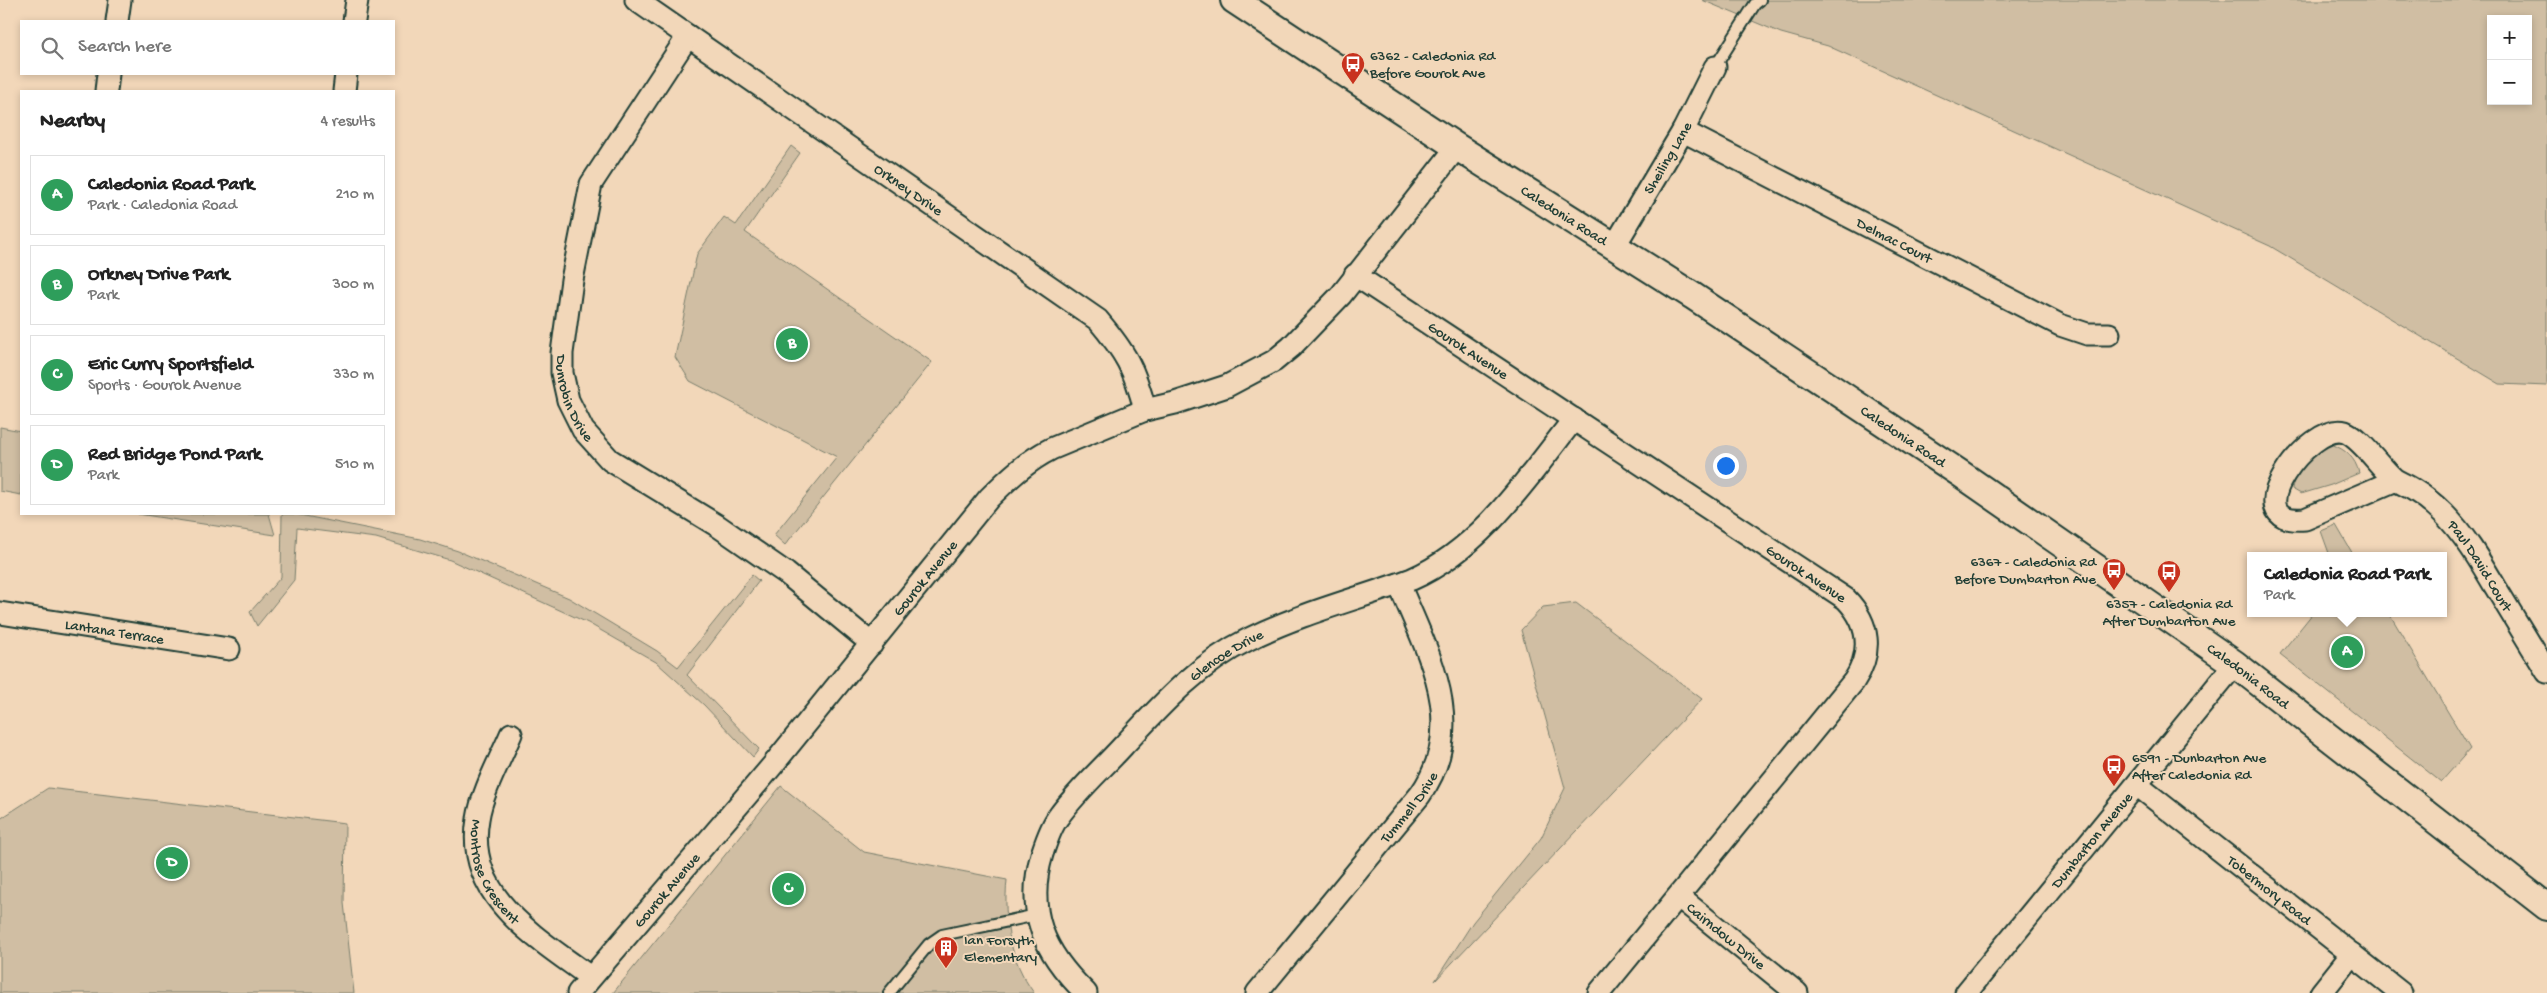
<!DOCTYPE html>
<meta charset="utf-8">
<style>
body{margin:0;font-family:"Gochi Hand",sans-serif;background:#f6f6f6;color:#222}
.controls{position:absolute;right:15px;top:15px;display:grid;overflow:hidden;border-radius:0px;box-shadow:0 2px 8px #0003}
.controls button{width:45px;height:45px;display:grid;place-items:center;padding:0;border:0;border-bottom:1px solid #e0e0e0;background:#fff;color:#222;font:25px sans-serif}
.you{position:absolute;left:1725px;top:465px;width:18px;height:18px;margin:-12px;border:4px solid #fff;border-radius:50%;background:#1a73e8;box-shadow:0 0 0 8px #1a73e833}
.badge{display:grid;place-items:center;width:32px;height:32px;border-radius:50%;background:#c8321e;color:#fff;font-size:16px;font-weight:700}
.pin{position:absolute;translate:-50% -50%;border:2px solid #fff;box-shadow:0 1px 5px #0006}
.popup{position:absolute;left:2247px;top:552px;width:200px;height:65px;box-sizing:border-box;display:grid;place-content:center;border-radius:0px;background:#fff;filter:drop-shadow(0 1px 4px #0005);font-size:16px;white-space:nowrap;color:#767676}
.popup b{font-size:19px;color:#222}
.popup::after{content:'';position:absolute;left:50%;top:100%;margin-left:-10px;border:10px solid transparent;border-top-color:#fff}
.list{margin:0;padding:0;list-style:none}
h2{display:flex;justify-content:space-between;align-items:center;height:65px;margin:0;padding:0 20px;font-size:21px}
h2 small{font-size:16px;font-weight:400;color:#767676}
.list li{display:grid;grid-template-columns:32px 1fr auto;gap:15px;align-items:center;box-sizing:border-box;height:80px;margin:0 10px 10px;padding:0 10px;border:1px solid #e0e0e0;border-radius:0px}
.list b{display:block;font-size:19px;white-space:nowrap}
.list p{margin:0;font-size:16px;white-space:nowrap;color:#767676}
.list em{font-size:16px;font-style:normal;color:#767676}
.icon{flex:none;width:28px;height:28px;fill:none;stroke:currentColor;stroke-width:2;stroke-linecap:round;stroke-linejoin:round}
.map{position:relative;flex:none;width:2547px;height:993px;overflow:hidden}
.search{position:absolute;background:#fff;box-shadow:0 2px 8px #0003;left:20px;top:20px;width:375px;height:55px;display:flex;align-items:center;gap:12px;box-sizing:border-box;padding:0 18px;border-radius:0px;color:#767676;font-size:19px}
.panel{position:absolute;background:#fff;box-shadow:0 2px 8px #0003;left:20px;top:90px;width:375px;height:425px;border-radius:0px}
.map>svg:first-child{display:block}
.green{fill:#d0bea3;stroke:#787e6c;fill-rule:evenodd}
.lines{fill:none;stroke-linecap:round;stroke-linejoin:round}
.service-casing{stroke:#1f3d34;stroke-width:14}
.minor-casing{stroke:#1f3d34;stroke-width:25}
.tertiary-casing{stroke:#1f3d34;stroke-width:30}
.service{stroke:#f2d7b9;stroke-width:10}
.minor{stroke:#f2d7b9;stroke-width:21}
.tertiary{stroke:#f2d7b9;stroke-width:26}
.labels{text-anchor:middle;stroke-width:4;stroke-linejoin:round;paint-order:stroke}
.poi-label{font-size:15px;fill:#1f3d34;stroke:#f2d7b9;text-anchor:start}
.street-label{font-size:15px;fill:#1f3d34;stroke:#f2d7b9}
</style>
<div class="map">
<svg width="2547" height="993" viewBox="0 0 2547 993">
<rect width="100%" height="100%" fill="#f2d7b9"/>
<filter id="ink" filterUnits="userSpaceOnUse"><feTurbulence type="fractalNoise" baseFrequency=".02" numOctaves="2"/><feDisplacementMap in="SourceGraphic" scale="10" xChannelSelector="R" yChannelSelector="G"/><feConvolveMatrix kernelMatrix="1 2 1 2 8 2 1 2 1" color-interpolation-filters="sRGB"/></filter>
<g filter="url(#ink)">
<g class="green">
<path d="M1702 0H2547V386L2500 384 2270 246 1828 46 1781 33ZM2491 19H2528V101H2491Z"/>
<polygon points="791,146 800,153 745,232 932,362 785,545 774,535 837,457 690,381 675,357 697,254 724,217 736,225"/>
<polygon points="0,427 21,431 21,495 0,491"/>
<path d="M2331 444C2346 450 2355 457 2359 473L2331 485 2301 494 2292 489C2294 469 2313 453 2331 444Z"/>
<polygon points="138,514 269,514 275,535"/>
<polygon points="282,514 295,514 420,539 458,551 569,598 657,651 678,667 752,575 759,581 687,675 759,749 753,757 704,705 656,662 588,623 450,560 376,538 297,528 294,580 257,626 250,612 281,577"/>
<polygon points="2336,525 2354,556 2330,556 2321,531"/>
<polygon points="1576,603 1702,699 1435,981 1473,922 1541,838 1565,788 1521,630 1543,607"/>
<polygon points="2313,613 2389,613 2470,749 2441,782 2280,654"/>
<path d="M781 786 864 852 1007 880C1003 919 1010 961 1034 993H613Z"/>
<polygon points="48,788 345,823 344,903 354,993 0,993 0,819"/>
</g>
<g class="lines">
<g class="service-casing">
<g id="service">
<polyline points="1715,67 1755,4 1760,0"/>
<polyline points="889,993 929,944 942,935 1037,915"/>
</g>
</g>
<g class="minor-casing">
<g id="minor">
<path id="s1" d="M636 0 1098 320C1125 352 1135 369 1145 410"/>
<polyline points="117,21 120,0"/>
<polyline points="354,21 357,0"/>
<path id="s2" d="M688 36 591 184 572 280 562 353V373L568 400 583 430 610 460 718 526 786 573 872 644"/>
<polyline points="106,91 108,74"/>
<polyline points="344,91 346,74"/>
<path id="s3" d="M1683 131 2060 325 2087 334H2109"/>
<path id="s4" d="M1614 247 1683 131 1715 67"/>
<path id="s5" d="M1355 275 1846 599C1870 624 1873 652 1854 681L1599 993"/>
<path id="s6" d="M2396 480 2305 519C2232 526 2310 421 2345 432 2361 438 2380 467 2394 479 2400 483 2408 486 2414 490 2424 496 2435 505 2443 513 2465 535 2480 561 2496 588 2513 616 2530 644 2547 672"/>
<path id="s7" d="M0 613 229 649"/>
<path id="s8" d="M511 734C500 760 482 792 478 819 464 897 538 938 590 977"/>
<path id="s9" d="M2137 785 2401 993"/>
<path id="s10" d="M1679 897 1797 993"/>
<path id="s11" d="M578 993 772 766 989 498C1008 479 1027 461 1051 449L1145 410 1175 403 1227 386 1274 361 1291 347 1341 295 1457 147"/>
<path id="s12" d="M1086 993C1044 953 1025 912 1042 854 1046 842 1051 826 1059 816 1077 791 1102 769 1123 746 1161 705 1198 664 1249 639 1301 613 1358 599 1412 579 1482 548 1528 477 1574 419"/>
<path id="s13" d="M1257 993 1420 795C1470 725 1427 652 1399 584"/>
<path id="s14" d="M1966 993 2235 664"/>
<polyline points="2321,993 2352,954"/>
</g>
</g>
<g class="tertiary-casing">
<g id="tertiary">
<path id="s15" d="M1234 0 1457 147 1693 296 1961 474 2235 664 2547 907"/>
</g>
</g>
<use href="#service" class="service"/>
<use href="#minor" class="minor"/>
<use href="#tertiary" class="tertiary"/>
</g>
</g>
<defs>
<g id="bus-pin" transform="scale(1.25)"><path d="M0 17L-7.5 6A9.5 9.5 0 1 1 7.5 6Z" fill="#c8321e" stroke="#f2d7b9"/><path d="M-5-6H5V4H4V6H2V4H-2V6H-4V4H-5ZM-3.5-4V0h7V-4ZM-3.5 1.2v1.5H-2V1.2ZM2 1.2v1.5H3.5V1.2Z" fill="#fff"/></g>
<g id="building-pin" transform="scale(1.25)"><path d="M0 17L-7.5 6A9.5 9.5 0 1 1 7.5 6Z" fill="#c8321e" stroke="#f2d7b9"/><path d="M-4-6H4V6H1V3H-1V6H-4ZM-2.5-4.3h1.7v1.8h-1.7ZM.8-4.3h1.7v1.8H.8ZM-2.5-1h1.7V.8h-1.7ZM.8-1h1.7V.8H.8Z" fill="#fff"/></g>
</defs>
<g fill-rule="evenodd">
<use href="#bus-pin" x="1353" y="64"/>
<use href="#bus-pin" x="2114" y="570"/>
<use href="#bus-pin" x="2169" y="572"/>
<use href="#bus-pin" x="2114" y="766"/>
<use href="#building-pin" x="946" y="948"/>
</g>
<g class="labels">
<g class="poi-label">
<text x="1370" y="60">6362 - Caledonia Rd<tspan x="1370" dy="17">Before Gourok Ave</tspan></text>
<text x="2096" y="566" text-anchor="end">6367 - Caledonia Rd<tspan x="2096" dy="17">Before Dumbarton Ave</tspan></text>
<text x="2169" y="608" text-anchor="middle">6357 - Caledonia Rd<tspan x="2169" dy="17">After Dumbarton Ave</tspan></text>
<text x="2132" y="762">6591 - Dunbarton Ave<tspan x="2132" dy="17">After Caledonia Rd</tspan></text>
<text x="964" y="944">Ian Forsyth<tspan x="964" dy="17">Elementary</tspan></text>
</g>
<g class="street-label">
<text dy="5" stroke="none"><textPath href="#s4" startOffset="104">Sheiling Lane</textPath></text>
<text dy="5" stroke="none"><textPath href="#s1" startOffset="332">Orkney Drive</textPath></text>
<text dy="5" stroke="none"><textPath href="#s15" startOffset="394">Caledonia Road</textPath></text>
<text dy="5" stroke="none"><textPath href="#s3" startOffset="238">Delmac Court</textPath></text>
<text dy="5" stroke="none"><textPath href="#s5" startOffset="136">Gourok Avenue</textPath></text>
<text dy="5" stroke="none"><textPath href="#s2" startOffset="396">Dunrobin Drive</textPath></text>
<text dy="5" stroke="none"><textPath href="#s15" startOffset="799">Caledonia Road</textPath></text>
<text dy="5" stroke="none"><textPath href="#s6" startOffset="439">Paul David Court</textPath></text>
<text dy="5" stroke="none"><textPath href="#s5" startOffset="541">Gourok Avenue</textPath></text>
<text dy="5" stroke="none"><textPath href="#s11" startOffset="541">Gourok Avenue</textPath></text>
<text dy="5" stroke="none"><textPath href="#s7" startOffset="116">Lantana Terrace</textPath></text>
<text dy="5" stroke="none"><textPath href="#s12" startOffset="430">Glencoe Drive</textPath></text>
<text dy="5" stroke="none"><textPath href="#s15" startOffset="1219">Caledonia Road</textPath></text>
<text dy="5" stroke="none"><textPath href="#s13" startOffset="240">Tummell Drive</textPath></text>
<text dy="5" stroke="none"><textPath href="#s14" startOffset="198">Dumbarton Avenue</textPath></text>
<text dy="5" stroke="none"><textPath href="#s8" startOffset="149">Montrose Crescent</textPath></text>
<text dy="5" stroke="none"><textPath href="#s11" startOffset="136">Gourok Avenue</textPath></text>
<text dy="5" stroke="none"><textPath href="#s9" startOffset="169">Tobermory Road</textPath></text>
<text dy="5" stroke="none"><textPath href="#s10" startOffset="61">Cairndow Drive</textPath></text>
</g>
</g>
</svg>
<div class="controls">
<button>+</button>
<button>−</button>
</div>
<div class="you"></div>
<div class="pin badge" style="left:2347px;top:652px;background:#2e9e5b">A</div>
<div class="popup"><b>Caledonia Road Park</b>Park</div>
<div class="pin badge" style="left:792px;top:344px;background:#2e9e5b">B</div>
<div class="pin badge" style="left:788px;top:889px;background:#2e9e5b">C</div>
<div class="pin badge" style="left:172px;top:863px;background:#2e9e5b">D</div>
<div class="search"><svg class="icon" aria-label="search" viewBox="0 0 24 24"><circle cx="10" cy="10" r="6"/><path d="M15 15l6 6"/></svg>Search here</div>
<section class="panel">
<h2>Nearby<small>4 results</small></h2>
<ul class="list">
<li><span class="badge" style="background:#2e9e5b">A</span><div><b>Caledonia Road Park</b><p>Park · Caledonia Road</p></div><em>210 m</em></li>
<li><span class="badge" style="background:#2e9e5b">B</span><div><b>Orkney Drive Park</b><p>Park</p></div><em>300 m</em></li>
<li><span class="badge" style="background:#2e9e5b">C</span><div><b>Eric Curry Sportsfield</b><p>Sports · Gourok Avenue</p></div><em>330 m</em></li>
<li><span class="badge" style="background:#2e9e5b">D</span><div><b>Red Bridge Pond Park</b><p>Park</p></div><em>510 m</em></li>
</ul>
</section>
</div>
